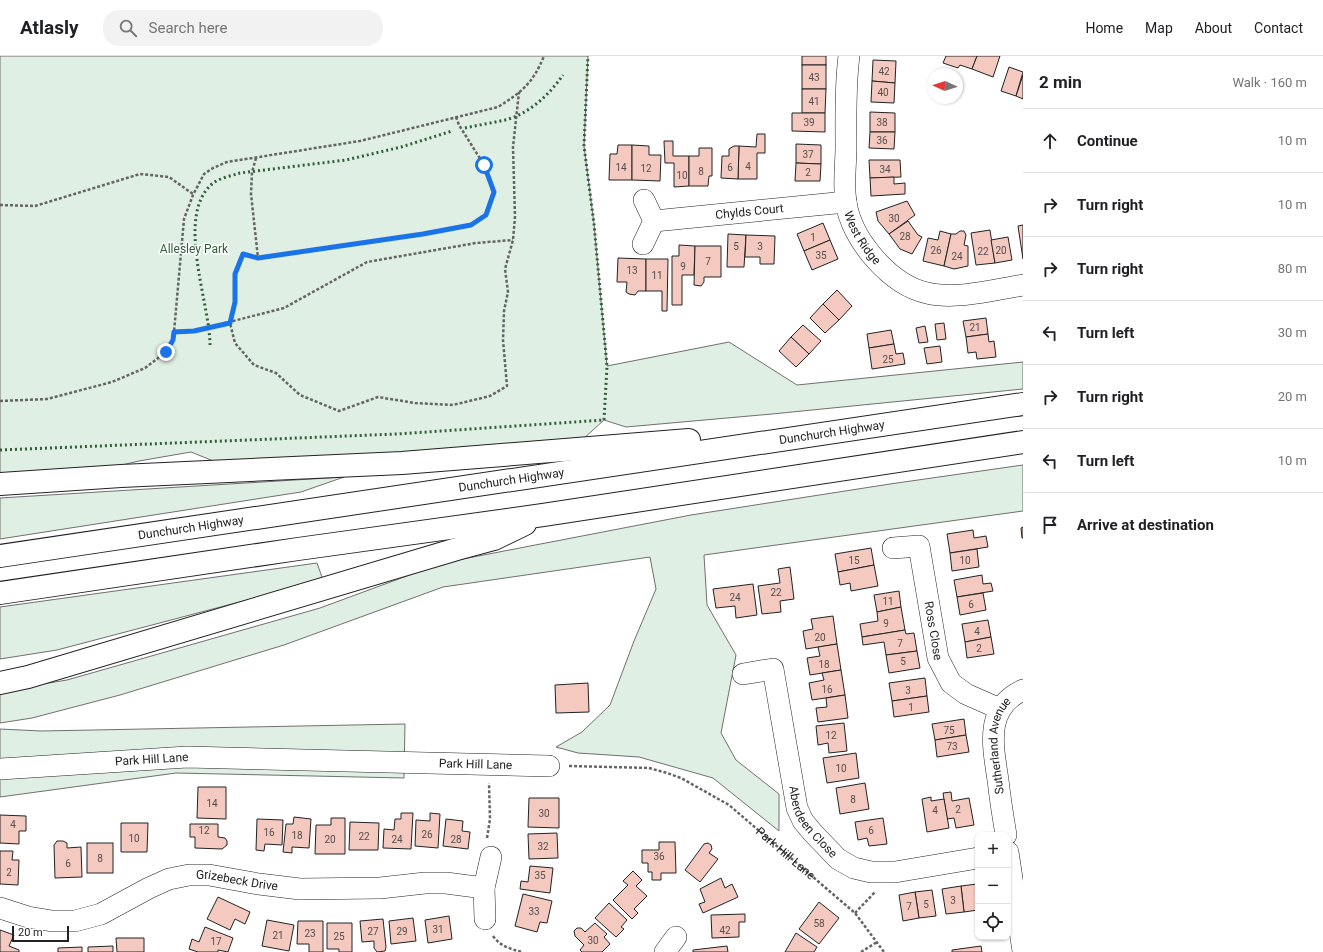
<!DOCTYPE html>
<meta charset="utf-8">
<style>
body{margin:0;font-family:Roboto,sans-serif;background:#f2f2f2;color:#202124}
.controls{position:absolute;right:12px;bottom:12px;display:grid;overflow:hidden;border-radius:8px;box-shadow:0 1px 3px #0004}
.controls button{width:36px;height:36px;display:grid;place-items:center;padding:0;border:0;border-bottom:1px solid #e0e0e0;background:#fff;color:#202124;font:20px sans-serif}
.compass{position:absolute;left:927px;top:12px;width:36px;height:36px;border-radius:50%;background:#fff;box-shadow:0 1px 3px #0004;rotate:273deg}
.scale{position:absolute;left:12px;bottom:10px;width:57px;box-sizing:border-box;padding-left:4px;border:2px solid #222;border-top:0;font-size:11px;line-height:14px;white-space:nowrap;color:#222;-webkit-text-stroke:3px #fff;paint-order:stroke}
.stop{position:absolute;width:12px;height:12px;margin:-9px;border:3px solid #1a73e8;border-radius:50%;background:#fff}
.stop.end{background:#1a73e8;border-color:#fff;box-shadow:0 1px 4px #0008}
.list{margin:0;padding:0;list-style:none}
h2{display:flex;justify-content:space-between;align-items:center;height:52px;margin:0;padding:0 16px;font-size:17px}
h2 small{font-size:13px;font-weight:400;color:#757577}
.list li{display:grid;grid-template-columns:26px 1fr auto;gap:12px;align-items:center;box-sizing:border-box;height:64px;padding:0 16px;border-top:1px solid #e0e0e0}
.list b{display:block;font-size:15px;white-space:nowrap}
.list em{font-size:13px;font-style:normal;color:#757577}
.icon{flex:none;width:22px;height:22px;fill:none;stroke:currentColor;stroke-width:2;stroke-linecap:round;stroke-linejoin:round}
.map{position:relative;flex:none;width:1023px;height:896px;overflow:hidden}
header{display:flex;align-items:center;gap:24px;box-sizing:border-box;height:56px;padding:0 20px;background:#fff;border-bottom:1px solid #e0e0e0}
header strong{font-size:19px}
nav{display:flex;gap:22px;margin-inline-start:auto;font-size:14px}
.search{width:280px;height:36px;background:#f2f2f2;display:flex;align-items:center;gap:10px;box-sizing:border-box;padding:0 14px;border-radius:16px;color:#757577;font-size:15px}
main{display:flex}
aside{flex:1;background:#fff}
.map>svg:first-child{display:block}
.green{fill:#e0efe3;stroke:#6f6f6f}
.building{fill:#f3c9c0;stroke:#222}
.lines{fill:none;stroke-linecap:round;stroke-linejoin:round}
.minor-casing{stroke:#222;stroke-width:22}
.highway-casing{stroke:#222;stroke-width:24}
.path{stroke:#646464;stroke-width:2.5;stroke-dasharray:3 2;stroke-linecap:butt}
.minor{stroke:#fff;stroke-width:21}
.highway{stroke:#fff;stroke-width:22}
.hedge{stroke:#2f5e38;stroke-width:3;stroke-dasharray:2 3;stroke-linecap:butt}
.route{stroke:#1a73e8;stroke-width:5}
.labels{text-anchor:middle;stroke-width:3;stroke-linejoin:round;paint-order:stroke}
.number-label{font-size:10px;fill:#564c4a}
.street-label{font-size:12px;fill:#222;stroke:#fff}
.park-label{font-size:12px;fill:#2f5e38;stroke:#fff}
</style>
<header>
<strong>Atlasly</strong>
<div class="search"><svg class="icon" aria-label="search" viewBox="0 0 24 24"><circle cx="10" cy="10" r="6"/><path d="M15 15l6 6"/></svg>Search here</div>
<nav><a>Home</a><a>Map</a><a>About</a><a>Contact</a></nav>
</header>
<main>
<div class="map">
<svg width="1023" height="896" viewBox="0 0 1023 896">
<rect width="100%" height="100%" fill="#fff"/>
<g class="green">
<polygon points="0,0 588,0 584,90 594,168 607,310 729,286 797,329 1023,306 1023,333 772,358 626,371 604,364 582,384 226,410 191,396 139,405 96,415 0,419"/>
<polygon points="1023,409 1023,455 704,499 707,549 736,599 721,677 736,704 779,738 779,775 713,722 639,701 578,697 556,691 582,676 610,649 634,585 656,533 650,501 443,531 284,589 120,639 32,662 0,667 0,635 67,624 320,552 442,507 691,459 890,428"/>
<polygon points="344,421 301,436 0,483 0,442"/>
<polygon points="317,507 323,524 57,594 0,603 0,551"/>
<polygon points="405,668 404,722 176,717 0,741 0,673 41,675"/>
</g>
<g class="building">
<rect x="802" y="0" width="24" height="9"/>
<polygon points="946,0 977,0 972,13 960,9 958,12 943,7"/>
<polygon points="977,0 1000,0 993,21 972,13"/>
<polygon points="873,4 896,5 895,27 872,25"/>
<rect x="802" y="9" width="24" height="24"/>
<polygon points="1009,11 1023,16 1016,40 1001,35"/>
<polygon points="1023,19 1023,43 1016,40"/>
<polygon points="872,25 895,27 894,47 871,46"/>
<polygon points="802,33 826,33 825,57 802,57"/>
<polygon points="870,56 895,57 895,76 870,76"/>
<polygon points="792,57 825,57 825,76 792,75"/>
<polygon points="870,76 895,76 894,93 869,92"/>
<polygon points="757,78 765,78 765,97 757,97 757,123 738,123 739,90 756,91"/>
<polygon points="664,85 673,85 673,100 689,100 689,130 674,131 674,107 665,107"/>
<polygon points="796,88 821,89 821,108 796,107"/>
<polygon points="618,89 632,89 632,124 609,124 610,98 617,98"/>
<polygon points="632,89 649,90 649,99 661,99 660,125 632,124"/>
<polygon points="734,90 739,90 738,123 721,122 722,100 729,100 729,93"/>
<polygon points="699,92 712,92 712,120 709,120 708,130 689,130 689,100 699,100"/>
<polygon points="869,104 900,104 901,121 870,122"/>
<polygon points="796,107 821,108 820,125 795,125"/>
<polygon points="894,121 894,128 905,127 905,138 871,140 870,122"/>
<polygon points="907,145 915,159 889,178 878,165 876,156"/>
<polygon points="908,165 918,179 922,181 912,198 900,193 889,178"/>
<polygon points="823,167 830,184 804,195 797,178"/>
<polygon points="1023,169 1023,203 1018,170"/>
<polygon points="990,174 995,207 976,209 971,177"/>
<polygon points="940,175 951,178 944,210 923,205 928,182 938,184"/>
<polygon points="960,175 964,175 966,179 964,189 968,190 968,210 954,213 944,210 951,178 956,178"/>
<polygon points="728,178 746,179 744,211 727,211"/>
<polygon points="746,179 775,180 774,208 760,208 760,201 745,201"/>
<polygon points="1008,181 1012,204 995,207 991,184"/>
<polygon points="830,184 838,203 812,214 804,195"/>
<polygon points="679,189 695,190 694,219 682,219 682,249 672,249 672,200 679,200"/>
<polygon points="695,190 721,190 721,221 704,221 704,226 701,230 694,229"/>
<polygon points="618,202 646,203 646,235 638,235 635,239 629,238 626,236 627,226 617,226"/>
<polygon points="646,203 668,203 667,255 662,255 662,235 646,235"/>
<polygon points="837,234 852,250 839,264 823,248"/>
<polygon points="823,248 839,264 825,277 810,262"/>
<polygon points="986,262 988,278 966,281 963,265"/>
<polygon points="944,267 946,283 937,284 935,268"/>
<polygon points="803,269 821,285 809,298 791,281"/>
<polygon points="925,270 928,286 919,287 916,272"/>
<polygon points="891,274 894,288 869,292 867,278"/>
<polygon points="988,278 989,286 994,285 996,301 977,303 976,296 968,297 966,281"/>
<polygon points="791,281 809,298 796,311 779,295"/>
<polygon points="894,288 896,298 903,297 905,308 872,313 869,292"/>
<polygon points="940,290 942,306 927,308 924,292"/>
<polygon points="1023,471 1023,482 1022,482 1021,472"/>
<polygon points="973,474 974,482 986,480 988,491 950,497 947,478"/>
<polygon points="871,492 874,509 838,516 835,498"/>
<polygon points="977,493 979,511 952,515 950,497"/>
<polygon points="874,509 878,530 851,535 850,527 840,529 838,516"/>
<polygon points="790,511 794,543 780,545 781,556 762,558 758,530 780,527 778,513"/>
<polygon points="982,519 983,528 991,527 993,535 957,541 954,524"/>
<polygon points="753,528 757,559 736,562 735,550 716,552 713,533"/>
<polygon points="899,535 901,551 877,556 874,539"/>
<polygon points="983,537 986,554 960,559 957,541"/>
<polygon points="901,551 905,574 862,581 860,568 878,565 877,556"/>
<polygon points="833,560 837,588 806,593 803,575 813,573 811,563"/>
<polygon points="988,564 991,581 965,586 962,568"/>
<polygon points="905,574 906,578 914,577 917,595 886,599 884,586 863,589 862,581"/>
<polygon points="991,581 994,598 967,602 965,586"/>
<polygon points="837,588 841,614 810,619 807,602 820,600 818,591"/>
<polygon points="917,595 920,612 889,617 886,599"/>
<polygon points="841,614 845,639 812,644 809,627 824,624 822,617"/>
<polygon points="925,622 927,640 892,645 889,627"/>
<polygon points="588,627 589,656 556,657 555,629"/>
<polygon points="845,639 848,662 818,666 816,652 827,651 826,642"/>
<polygon points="927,640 929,656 894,661 892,645"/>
<polygon points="964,663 966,679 935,684 932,668"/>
<polygon points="844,667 847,695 829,697 828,687 818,689 816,670"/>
<polygon points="966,679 969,696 937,701 935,684"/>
<polygon points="856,697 859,722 827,727 823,702"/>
<polygon points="865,727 869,753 840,758 836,732"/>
<polygon points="198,731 226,731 226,763 197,762"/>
<polygon points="951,736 952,745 969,742 974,769 956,772 954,762 947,763 943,737"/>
<polygon points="931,741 931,745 944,743 949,772 927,776 922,743"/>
<polygon points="529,742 559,742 559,772 528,771"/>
<polygon points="401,757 413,757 411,793 383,792 384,773 394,774 395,763 401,763"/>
<polygon points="430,757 440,758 438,792 415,790 416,764 430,765"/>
<polygon points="0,759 26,760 26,775 19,775 19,788 0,787"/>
<polygon points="294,761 311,763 309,792 292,791 292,797 283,796 286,768 293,768"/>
<polygon points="331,762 345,762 345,798 315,798 316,769 331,769"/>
<polygon points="883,762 887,788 869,790 867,782 858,784 855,766"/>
<polygon points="257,763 283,764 282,789 265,788 264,795 256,794"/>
<polygon points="446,763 463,765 462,775 470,776 468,793 443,790"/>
<polygon points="350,766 379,767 378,794 349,794"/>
<polygon points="121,767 148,767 147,796 121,796"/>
<polygon points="190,768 218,768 218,781 225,782 227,785 227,789 222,793 195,792 195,781 190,781"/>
<polygon points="557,777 558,802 529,803 528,778"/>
<polygon points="57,785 63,785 67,787 67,792 81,791 82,821 55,822 54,789"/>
<polygon points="659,786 675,786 676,817 661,817 661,824 652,824 652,816 648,816 648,807 642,807 642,794 659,794"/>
<rect x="87" y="787" width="26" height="30"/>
<polygon points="708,787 711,789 712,793 709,797 718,803 700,826 685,814 704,788"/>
<polygon points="0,795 13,795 12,804 19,804 18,829 0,828"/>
<polygon points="530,810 553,812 550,837 520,833 521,825 528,826"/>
<polygon points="633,815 642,824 636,830 647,840 634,853 638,857 632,863 613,844 628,829 623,825"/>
<polygon points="721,822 725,832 732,828 738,841 703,857 699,848 705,846 700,833"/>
<polygon points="977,828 978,854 964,856 961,830"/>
<polygon points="961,830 964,856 946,858 942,833"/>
<polygon points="932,834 936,860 919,862 915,836"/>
<polygon points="915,836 919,862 903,865 899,839"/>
<polygon points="523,838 552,845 547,867 540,866 537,876 515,870"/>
<polygon points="218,841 250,856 245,868 235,863 230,874 207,863"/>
<polygon points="819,846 839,862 819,888 799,873"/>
<polygon points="609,847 627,864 621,871 624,873 616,881 595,862"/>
<polygon points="745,858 745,866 739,866 739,881 712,882 711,859"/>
<polygon points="449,860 452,883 428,887 425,864"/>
<polygon points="413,862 416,885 391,888 389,865"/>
<polygon points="383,863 386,891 385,895 377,896 374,892 374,885 362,886 360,865"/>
<polygon points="267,864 294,869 289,895 262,890"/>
<polygon points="298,865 323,865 323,896 309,896 309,888 297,888"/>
<polygon points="327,867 352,867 352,896 339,896 339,893 327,893"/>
<polygon points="595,867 607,878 604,881 610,888 602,896 582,896 580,894 584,889 575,880 574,875 577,872 581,872 585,876"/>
<polygon points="205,871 233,882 228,896 218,894 218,896 198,896 189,893 192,883 199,886"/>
<polygon points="0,874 14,879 9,890 19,894 19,896 0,896"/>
<polygon points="796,877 817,891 814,896 785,896"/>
<polygon points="116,882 144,882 144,896 117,896"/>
<polygon points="113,890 113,896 88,896 88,891"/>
<polygon points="727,890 728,896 693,896 693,894"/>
<polygon points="981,890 982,896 952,896 952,894"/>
<polygon points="82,891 82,896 58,896 58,892"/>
</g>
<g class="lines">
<g class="minor-casing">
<g id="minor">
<path id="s2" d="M849 0C845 30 846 61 846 91 846 109 843 128 846 146 851 183 890 229 927 237 956 244 993 234 1023 229"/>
<path id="s3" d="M654 165 846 146"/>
<polyline points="643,188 654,165 644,144"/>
<path id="s4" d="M893 492 919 490 938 602 951 627 966 638 1000 653"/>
<path id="s5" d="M743 618 773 613 797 752 803 765 813 777 838 803 854 812 871 816H895L978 802"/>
<path id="s6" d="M0 713 187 701 549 710"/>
<path id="s7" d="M1006 779C1003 761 1000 742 998 724 993 690 984 652 1023 634"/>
<polyline points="1008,796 1023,895"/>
<path id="s8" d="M0 852 28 861 52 865H75L101 858 149 832 169 823 189 819H209L259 828 300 833 380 832 425 827H446L484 832"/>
<polyline points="485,863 484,832 491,801"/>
<polyline points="665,896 676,881"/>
</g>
</g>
<g class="highway-casing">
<g id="highway">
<polyline points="0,428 121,420 402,407 689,384"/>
<path id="s9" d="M0 500 1023 348"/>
<polyline points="0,537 298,493 543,459 1023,386"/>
<polyline points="0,627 28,621 457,493 494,483 525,468"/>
</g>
</g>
<g class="path">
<polyline points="456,61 459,69 484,109 493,137 486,159 471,169 423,178 258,202 243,198 235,218 235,246 230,267 235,287 254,309 276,317 300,339 339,355 378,341 415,347 453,349 490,340 507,330 503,284 504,255 508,236 505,213 513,184 515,161 513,91 519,36"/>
<polyline points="256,102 252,116 251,138 258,202"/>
<polyline points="0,149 35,150 140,118 169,121 193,138"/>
<polyline points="174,276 194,275 284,252 367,206 476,187 513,184"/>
<path d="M0 345 47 343 112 326 145 312 166 296 173 284 174 276 184 163 193 139 204 118 213 112 227 106 360 85 498 51C522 36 533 27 544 0"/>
<path id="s1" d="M569 710 649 712 667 717 681 722 729 749 855 857 884 896"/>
<polyline points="487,782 490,763 489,727"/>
<polyline points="855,857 875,836"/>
<path d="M493 880C500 890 510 893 522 896"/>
<polyline points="861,896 877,886"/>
</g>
<use href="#minor" class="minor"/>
<use href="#highway" class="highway"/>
<g class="hedge">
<path d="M465 72C478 69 492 67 505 64 529 58 549 39 563 19"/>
<path d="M210 289C210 247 175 160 212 128 219 122 231 120 240 117L346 104 401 91 452 75"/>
<polyline points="0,394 397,378 604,364 607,310 594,168 584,90 588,0"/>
</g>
</g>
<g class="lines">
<polyline class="route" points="166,296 173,284 174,276 194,275 230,267 235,246 235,218 243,198 258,202 423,178 471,169 486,159 494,136 484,109"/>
</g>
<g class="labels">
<g class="number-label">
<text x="884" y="19">42</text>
<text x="814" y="25">43</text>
<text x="883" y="40">40</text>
<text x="814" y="49">41</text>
<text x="809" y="70">39</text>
<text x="882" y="70">38</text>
<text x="882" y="88">36</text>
<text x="808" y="102">37</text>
<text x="748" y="114">4</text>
<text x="621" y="115">14</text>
<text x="730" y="115">6</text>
<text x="646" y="116">12</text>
<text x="885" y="117">34</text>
<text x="701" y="119">8</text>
<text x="808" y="120">2</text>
<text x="682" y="123">10</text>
<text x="894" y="166">30</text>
<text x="905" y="184">28</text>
<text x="813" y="185">1</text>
<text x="736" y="194">5</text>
<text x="760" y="194">3</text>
<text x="936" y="198">26</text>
<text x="1001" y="198">20</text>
<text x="983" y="199">22</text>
<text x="821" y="203">35</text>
<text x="957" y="204">24</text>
<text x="708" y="209">7</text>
<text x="683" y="214">9</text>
<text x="632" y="218">13</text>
<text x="657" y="223">11</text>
<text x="975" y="275">21</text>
<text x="888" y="307">25</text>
<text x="854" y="508">15</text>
<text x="965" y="508">10</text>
<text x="776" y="540">22</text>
<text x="735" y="545">24</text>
<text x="888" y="549">11</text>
<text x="971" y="552">6</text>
<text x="886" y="571">9</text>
<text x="977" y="579">4</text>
<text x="820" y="585">20</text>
<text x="900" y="591">7</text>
<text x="979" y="596">2</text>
<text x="903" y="609">5</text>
<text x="824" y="612">18</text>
<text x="827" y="637">16</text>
<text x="908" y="638">3</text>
<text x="911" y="655">1</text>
<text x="949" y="678">75</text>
<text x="831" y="683">12</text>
<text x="952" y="694">73</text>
<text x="841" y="716">10</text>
<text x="853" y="747">8</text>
<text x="212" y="751">14</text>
<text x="958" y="757">2</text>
<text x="935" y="758">4</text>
<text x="544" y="761">30</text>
<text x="13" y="772">4</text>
<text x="204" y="778">12</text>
<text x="871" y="778">6</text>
<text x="269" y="780">16</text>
<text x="427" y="782">26</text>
<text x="297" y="783">18</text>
<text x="364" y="784">22</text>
<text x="134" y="786">10</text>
<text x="330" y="787">20</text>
<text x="397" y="787">24</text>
<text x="456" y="787">28</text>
<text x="543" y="794">32</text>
<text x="659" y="804">36</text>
<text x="100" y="806">8</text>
<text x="68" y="811">6</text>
<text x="9" y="820">2</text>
<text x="540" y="823">35</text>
<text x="953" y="848">3</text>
<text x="926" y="852">5</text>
<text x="909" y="854">7</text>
<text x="534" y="859">33</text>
<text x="819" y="871">58</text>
<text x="438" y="877">31</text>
<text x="725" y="878">42</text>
<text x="373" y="879">27</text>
<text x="402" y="879">29</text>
<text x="310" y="881">23</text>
<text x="278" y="883">21</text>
<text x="339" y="884">25</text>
<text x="593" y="888">30</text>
<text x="216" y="889">17</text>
</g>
<g class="street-label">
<text dy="4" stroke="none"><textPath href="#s3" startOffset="96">Chylds Court</textPath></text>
<text dy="4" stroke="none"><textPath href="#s2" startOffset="186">West Ridge</textPath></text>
<text dy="4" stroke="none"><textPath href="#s9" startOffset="841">Dunchurch Highway</textPath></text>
<text dy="4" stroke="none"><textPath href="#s9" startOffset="517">Dunchurch Highway</textPath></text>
<text dy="4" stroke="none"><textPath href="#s9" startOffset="193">Dunchurch Highway</textPath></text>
<text dy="4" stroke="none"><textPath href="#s4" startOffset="112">Ross Close</textPath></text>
<text dy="4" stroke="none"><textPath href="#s7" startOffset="91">Sutherland Avenue</textPath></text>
<text dy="4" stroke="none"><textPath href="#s6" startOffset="152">Park Hill Lane</textPath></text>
<text dy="4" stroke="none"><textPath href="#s6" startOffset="476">Park Hill Lane</textPath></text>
<text dy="4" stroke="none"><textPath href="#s5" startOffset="191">Aberdeen Close</textPath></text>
<text dy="4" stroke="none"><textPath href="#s1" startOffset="243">Park Hill Lane</textPath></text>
<text dy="4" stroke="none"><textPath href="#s8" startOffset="249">Grizebeck Drive</textPath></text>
</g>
<g class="park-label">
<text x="194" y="197">Allesley Park</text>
</g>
</g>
</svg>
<div class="controls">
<button>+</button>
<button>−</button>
<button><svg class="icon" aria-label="locate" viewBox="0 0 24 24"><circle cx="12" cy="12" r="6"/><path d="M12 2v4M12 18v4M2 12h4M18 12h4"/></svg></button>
</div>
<svg class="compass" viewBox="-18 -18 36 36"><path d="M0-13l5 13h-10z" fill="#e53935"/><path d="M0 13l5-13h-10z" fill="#757577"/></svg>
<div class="scale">20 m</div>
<div class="stop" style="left:484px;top:109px"></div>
<div class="stop end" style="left:166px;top:296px"></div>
</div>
<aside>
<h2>2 min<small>Walk · 160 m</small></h2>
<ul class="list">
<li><svg class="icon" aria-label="ahead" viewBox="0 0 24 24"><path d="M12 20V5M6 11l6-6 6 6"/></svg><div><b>Continue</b></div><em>10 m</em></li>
<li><svg class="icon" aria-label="right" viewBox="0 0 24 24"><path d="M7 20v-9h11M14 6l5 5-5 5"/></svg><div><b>Turn right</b></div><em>10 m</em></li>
<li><svg class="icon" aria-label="right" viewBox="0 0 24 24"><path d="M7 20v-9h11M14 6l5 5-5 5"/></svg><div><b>Turn right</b></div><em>80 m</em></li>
<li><svg class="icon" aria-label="left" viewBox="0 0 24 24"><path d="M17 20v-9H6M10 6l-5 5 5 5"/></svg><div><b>Turn left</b></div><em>30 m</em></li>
<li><svg class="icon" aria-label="right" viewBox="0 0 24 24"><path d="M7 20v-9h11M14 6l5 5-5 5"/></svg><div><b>Turn right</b></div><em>20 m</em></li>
<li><svg class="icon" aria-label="left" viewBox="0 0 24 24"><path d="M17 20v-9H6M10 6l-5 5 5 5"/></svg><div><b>Turn left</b></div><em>10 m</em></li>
<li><svg class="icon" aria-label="arrive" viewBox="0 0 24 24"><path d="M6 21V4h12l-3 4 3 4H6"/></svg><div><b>Arrive at destination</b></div></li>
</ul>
</aside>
</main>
